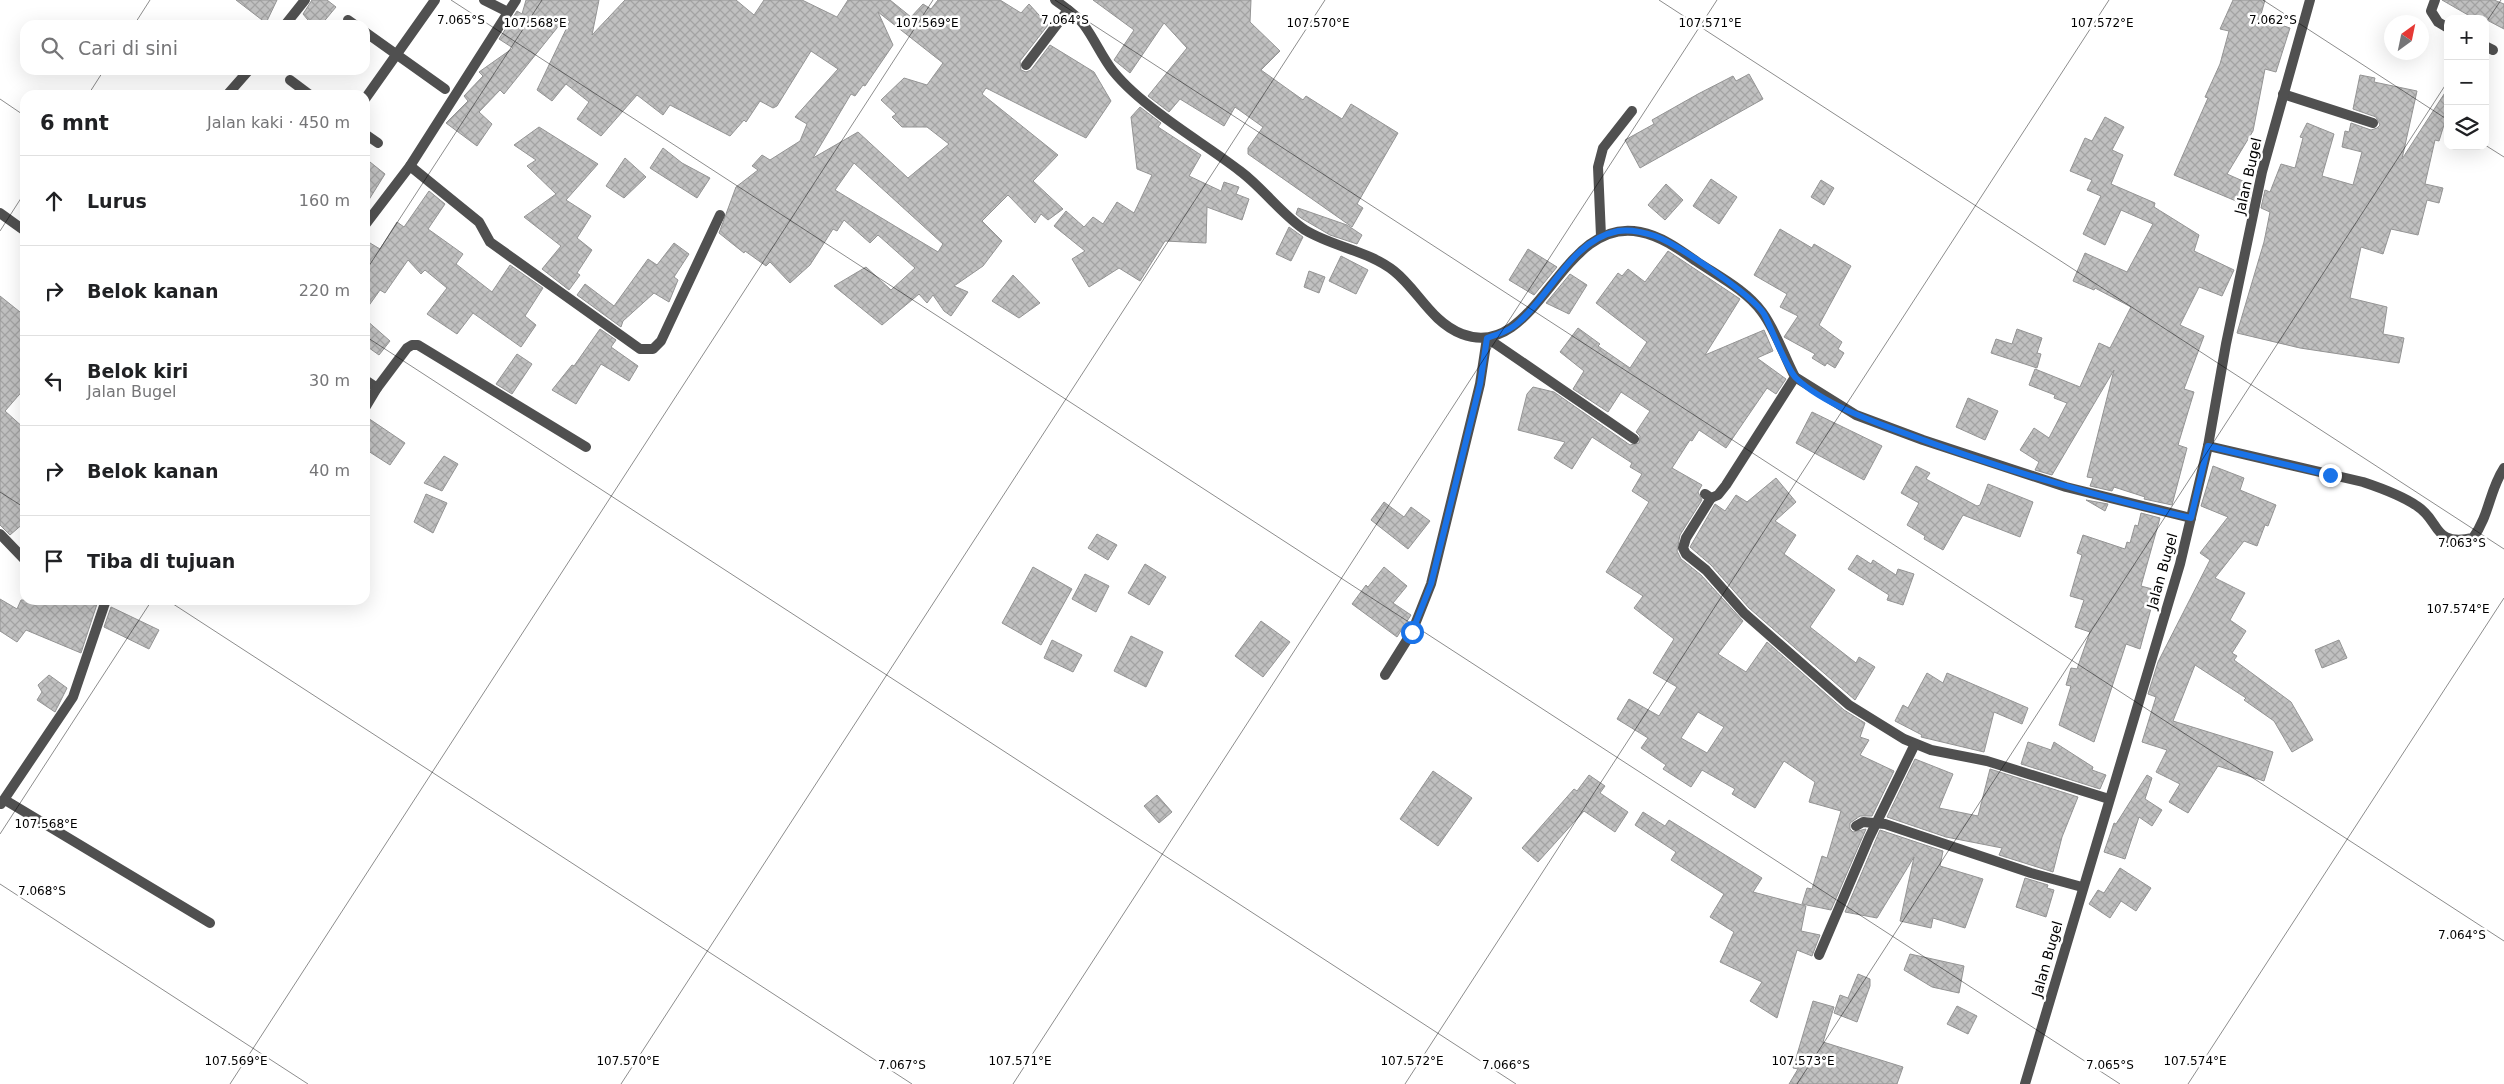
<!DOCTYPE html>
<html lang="id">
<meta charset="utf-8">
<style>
body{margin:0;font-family:"DejaVu Sans",sans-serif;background:#f2f2f2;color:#202124}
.controls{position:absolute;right:15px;top:15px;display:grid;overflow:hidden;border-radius:10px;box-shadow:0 5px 20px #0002}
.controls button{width:45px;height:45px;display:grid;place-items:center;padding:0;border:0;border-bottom:1px solid #e0e0e0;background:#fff;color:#202124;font:25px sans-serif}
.compass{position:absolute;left:2384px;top:15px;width:45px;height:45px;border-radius:50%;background:#fff;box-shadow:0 5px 20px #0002;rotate:33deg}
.stop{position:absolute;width:15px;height:15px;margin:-11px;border:4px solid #1a73e8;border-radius:50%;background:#fff}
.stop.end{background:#1a73e8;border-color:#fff;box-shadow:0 1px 5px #0008}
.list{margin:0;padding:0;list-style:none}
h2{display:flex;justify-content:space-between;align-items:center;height:65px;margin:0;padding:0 20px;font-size:21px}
h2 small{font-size:16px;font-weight:400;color:#757577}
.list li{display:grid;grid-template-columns:32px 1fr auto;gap:15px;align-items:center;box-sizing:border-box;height:90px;padding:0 20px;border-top:1px solid #e0e0e0}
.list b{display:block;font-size:19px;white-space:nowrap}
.list p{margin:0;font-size:16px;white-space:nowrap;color:#757577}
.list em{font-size:16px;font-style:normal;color:#757577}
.icon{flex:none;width:28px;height:28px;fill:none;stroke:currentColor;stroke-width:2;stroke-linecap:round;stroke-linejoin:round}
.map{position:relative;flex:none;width:2504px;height:1084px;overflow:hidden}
.search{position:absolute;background:#fff;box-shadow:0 5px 20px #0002;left:20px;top:20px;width:350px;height:55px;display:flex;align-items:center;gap:12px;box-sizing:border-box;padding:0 18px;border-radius:15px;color:#757577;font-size:19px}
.panel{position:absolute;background:#fff;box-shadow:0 5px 20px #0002;left:20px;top:90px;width:350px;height:515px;border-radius:15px}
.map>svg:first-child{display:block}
.building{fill:url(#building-cross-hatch);stroke:#949494;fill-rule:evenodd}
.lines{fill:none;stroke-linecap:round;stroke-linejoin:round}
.street{stroke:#505050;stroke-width:10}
.route{stroke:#1a73e8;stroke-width:6}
.ticks{fill:none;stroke:#000;stroke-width:1;stroke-opacity:0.45}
.labels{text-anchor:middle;stroke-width:5;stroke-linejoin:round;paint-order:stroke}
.street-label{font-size:14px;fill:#000;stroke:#fff}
.ticks-label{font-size:12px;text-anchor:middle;fill:#000;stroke:#fff;stroke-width:5;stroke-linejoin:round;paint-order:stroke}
</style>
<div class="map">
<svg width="2504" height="1084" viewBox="0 0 2504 1084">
<defs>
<pattern id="building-cross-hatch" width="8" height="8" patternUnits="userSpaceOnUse" patternTransform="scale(1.25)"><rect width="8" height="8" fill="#c0c0c0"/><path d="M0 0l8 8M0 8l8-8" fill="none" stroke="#a3a3a3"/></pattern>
</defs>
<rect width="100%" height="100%" fill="#fff"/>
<g class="building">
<polygon points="236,0 277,0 266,23"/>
<polygon points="312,0 327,0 336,7 321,25 312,25 303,14"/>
<path d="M526 0H599L592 35 625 0H736L754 15 764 0H802L837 17 848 0H890L911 17 923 4 931 9 938 0H1000L1021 13 1029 4 1048 25 1020 61 1021 70 1026 72 1031 70 1050 45 1094 72 1111 101 1086 138 986 88 982 94 1058 155 1033 181 1063 209 1048 220 1041 214 1035 223 1008 195 982 221 1002 241 983 266 954 286 968 292 951 316 944 311 933 295 927 303 919 294 882 325 834 286 866 267 891 290 915 268 878 235 870 243 844 220 837 231 833 229 810 265 790 283 770 262 766 266 745 251 744 253 719 233 736 187 758 170 752 166 762 155 770 160 800 141 807 124 795 117 838 69 811 51 777 106 773 108 760 101 746 122 744 120 730 136 670 105 663 115 637 95 601 136 577 119 589 102 566 84 552 101 537 90 570 21 565 18 504 94 500 90 479 112 492 124 477 146 446 123 468 101 464 96 483 76 479 72 513 48 499 39 517 11 522 14ZM878 12 943 63 927 85 904 78 881 100 896 114 892 117 902 127H927L949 144 908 178 858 132 813 158 851 94 855 96 863 85 865 86 893 45ZM854 163 943 244 938 252 835 190Z"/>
<polygon points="1093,0 1251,0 1250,22 1280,51 1261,70 1303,100 1306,96 1342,119 1351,104 1398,133 1357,204 1363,208 1352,227 1248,154 1248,148 1263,127 1235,107 1224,126 1180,99 1169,112 1148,96 1187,48 1164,23 1130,73 1114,60 1134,30"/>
<polygon points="2233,0 2265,0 2260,18 2290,28 2276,72 2265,69 2253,131 2227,174 2252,185 2249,203 2237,198 2236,201 2174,175 2208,98 2205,97 2220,64 2229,31 2220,29"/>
<polygon points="2442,0 2494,0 2504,4 2504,29 2485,19 2475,19"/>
<polygon points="1749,74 1763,99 1640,168 1625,140 1654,124 1652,120 1698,94 1733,76 1736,81"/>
<polygon points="2360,75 2375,78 2374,82 2417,91 2402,159 2448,88 2448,112 2439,141 2435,140 2425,184 2443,188 2439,203 2427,200 2418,235 2391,229 2383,254 2361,247 2350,298 2387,307 2383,334 2404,338 2399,363 2300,348 2237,333 2264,242 2270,212 2261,208 2265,190 2270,192 2281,164 2295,168 2303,138 2300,137 2307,123 2334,134 2322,176 2353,185 2362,152 2342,147 2345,131 2349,132 2351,123 2371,130 2377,128 2380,125 2376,117 2353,109"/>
<polygon points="1140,107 1161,123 1158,127 1201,155 1189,176 1221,191 1224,182 1239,187 1236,194 1249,199 1242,220 1207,207 1206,243 1165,241 1140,281 1119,268 1089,287 1072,259 1085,251 1054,226 1066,211 1084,227 1093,217 1103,224 1117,202 1134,213 1152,175 1137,169 1131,117"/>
<polygon points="2105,117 2124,127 2112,150 2123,155 2111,184 2155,203 2154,207 2199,235 2194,251 2234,270 2222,296 2199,287 2180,325 2204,336 2184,389 2194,392 2178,445 2187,448 2172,505 2144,499 2145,497 2114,487 2112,491 2090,486 2093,478 2087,477 2114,370 2052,475 2035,470 2039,462 2020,450 2034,428 2049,438 2067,403 2054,398 2055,395 2029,385 2035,369 2080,387 2099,343 2110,348 2131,307 2095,288 2094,290 2073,281 2085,253 2127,272 2153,224 2121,210 2105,245 2083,234 2101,196 2087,190 2092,180 2070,171 2085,138 2092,141"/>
<polygon points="539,127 598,164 566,200 591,216 577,238 592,250 577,273 580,275 569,290 542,269 561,246 524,217 556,194 527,166 536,160 514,145"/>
<polygon points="663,148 682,163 710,178 697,198 650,168"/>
<polygon points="365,158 385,174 365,206"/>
<polygon points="625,158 646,177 624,198 606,186"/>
<polygon points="1711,179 1737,197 1719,224 1693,206"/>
<polygon points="1821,180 1834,188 1824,205 1811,197"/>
<polygon points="1666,184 1683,200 1665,220 1648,205"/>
<polygon points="429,191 445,204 428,229 463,254 456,264 492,292 510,265 543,288 525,316 536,325 521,347 473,313 457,334 427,314 447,288 425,270 421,274 408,260 385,293 380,290 365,311 365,240 380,249 397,222 404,227"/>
<polygon points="1298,208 1347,225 1362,235 1357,244 1330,235 1301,218 1296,214"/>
<polygon points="1289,227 1303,237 1291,261 1276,254"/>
<polygon points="1780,229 1812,248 1814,244 1851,266 1819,325 1842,342 1838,349 1844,353 1835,368 1827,363 1825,366 1812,358 1815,354 1784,337 1798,316 1780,307 1787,294 1754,275"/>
<polygon points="674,243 689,254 674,277 678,280 669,302 654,293 623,321 621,327 577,295 585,284 614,306 648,259 657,265"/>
<polygon points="1528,249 1557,267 1534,295 1509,280"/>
<path d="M1668 251 1740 299 1705 355 1764 330 1773 351 1757 358 1786 379 1776 394 1767 388 1726 448 1699 430 1692 441 1690 440 1672 468 1702 485 1698 492 1702 500 1680 535 1677 551 1681 559 1701 575 1743 621 1718 654 1746 672 1767 642 1844 710 1865 723 1860 737 1869 740 1860 755 1894 771 1872 816H1860L1850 823V829L1853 832 1866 829 1831 910 1802 904 1807 888 1812 889 1822 856 1827 858 1841 811 1809 802 1815 782 1784 761 1755 808 1732 794 1735 789 1702 770 1691 787 1663 769 1666 765 1641 748 1648 738 1617 719 1629 699 1659 716 1677 687 1653 673 1674 639 1634 608 1643 596 1606 572 1649 502 1632 491 1642 474 1630 467 1632 463 1592 437 1572 469 1554 458 1565 442 1518 430 1527 394 1533 387 1554 392 1630 445 1639 443 1640 436 1636 432 1650 411 1621 392 1608 412 1573 389 1584 371 1560 352 1578 328 1600 344 1598 346 1630 368 1647 342 1596 303 1618 273 1622 276 1628 269 1645 282ZM1698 712 1724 727 1707 753 1681 738Z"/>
<polygon points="1341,256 1368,270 1356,294 1329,281"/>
<polygon points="1309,271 1325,277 1319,293 1304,287"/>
<polygon points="1570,274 1587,285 1569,314 1546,303"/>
<polygon points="1013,275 1040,303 1019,318 992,301"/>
<polygon points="0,296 25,316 25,388 5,411 25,429 25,522 10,535 0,525"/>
<polygon points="365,319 390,341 379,355 365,345"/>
<polygon points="600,329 616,340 611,347 638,366 629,381 601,364 576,404 552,390 572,365 574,366"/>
<polygon points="2017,329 2042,338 2037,353 2041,354 2037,368 1991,353 1996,339 2012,344"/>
<polygon points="517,354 532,364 512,394 496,384"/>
<polygon points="1968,398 1998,411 1985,440 1956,427"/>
<polygon points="1812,412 1882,446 1864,480 1796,443"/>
<polygon points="365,416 405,443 390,465 365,449"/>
<polygon points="444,456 458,464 442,491 424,483"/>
<polygon points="1916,466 1930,473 1926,479 1977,506 1980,505 1988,484 2033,502 2020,537 1963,515 1943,550 1924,539 1925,536 1907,525 1919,503 1901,493"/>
<polygon points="2213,466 2244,478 2240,490 2276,505 2268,526 2265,525 2257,546 2244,541 2215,578 2245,593 2230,620 2246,631 2232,653 2237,656 2234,660 2291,702 2313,740 2292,752 2274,721 2244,700 2246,698 2195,665 2173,721 2273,752 2264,781 2218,766 2188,813 2169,802 2180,784 2156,772 2167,750 2142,742 2156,697 2148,694 2158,662 2210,560 2200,553 2228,517 2201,506"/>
<polygon points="1776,478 1796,502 1775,521 1796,535 1784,554 1835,590 1810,627 1856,663 1859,657 1875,667 1855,700 1749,608 1711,565 1690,547 1715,504 1725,511 1736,495 1747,502"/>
<polygon points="426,494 447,503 433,533 414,522"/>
<polygon points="2086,500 2108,504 2105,511"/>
<polygon points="1384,502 1404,517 1411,507 1430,521 1408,549 1371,520"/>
<polygon points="2141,513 2160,518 2141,586 2156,590 2140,649 2126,644 2094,742 2059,725 2071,686 2066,685 2071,668 2077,669 2090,632 2075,627 2084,600 2070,596 2082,555 2077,553 2083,535 2125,549 2127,542 2130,543 2135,525 2138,526"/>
<polygon points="1097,534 1117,545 1108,560 1088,548"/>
<polygon points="1857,555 1871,564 1873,560 1896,575 1898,569 1914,574 1903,605 1887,600 1889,595 1848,569"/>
<polygon points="1145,564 1166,577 1149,605 1128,593"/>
<polygon points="1033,567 1072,589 1041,645 1002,623"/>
<polygon points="1384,567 1407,586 1393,603 1411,615 1397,637 1352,604 1366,585 1368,587"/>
<polygon points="1085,574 1109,586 1096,612 1072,599"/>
<polygon points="0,599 17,609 21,600 98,601 81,653 26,630 17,642 0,631"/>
<polygon points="111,607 159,630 149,649 104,627"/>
<polygon points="1261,621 1290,642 1263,677 1235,656"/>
<polygon points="1131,636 1163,652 1146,687 1114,671"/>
<polygon points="1052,640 1082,655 1073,672 1044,658"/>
<polygon points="2339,640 2347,658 2322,668 2315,650"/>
<polygon points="1927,673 1943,683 1947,673 2028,708 2022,724 1994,712 1984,752 1921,737 1922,735 1895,721 1903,705 1908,708"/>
<polygon points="49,675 67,688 55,712 37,700 42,692 38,685"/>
<polygon points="2028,742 2051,750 2054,742 2093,767 2092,770 2106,775 2100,789 2021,764"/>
<polygon points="1915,759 1953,774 1939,808 1978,816 1990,769 2078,797 2062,837 2053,872 1999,855 2002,848 1946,837 1887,817"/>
<polygon points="1433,771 1472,798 1438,846 1400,819"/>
<polygon points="1589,775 1605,786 1600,793 1628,812 1615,832 1584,811 1538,862 1522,848 1574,789 1577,791"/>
<polygon points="2147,775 2152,778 2145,799 2162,810 2152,826 2139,817 2125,859 2104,852 2114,823 2116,824"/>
<polygon points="1157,795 1172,812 1159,823 1144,806"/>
<polygon points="1643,812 1665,826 1669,820 1762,878 1753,892 1806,906 1801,931 1820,935 1812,956 1797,950 1777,1018 1750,1001 1762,982 1720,962 1734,932 1710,917 1724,894 1671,860 1676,852 1635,825"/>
<polygon points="1880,830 1943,851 1940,866 1983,879 1965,928 1933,918 1931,928 1900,921 1914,857 1877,918 1845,912"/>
<polygon points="2120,868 2151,888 2136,911 2121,901 2110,918 2089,904 2098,890 2104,893"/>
<polygon points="2025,878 2048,885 2047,888 2054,890 2046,917 2016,907"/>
<polygon points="1910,954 1964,966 1959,993 1932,987 1904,970"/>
<polygon points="1858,974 1870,979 1870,986 1857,1022 1834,1013 1840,995 1848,998"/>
<polygon points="1813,1001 1834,1007 1823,1042 1903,1067 1897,1084 1789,1084 1798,1069 1793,1068"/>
<polygon points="1957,1006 1977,1016 1968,1034 1947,1024"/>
</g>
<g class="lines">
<g class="street">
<polyline points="484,0 508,12"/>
<path d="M1055 0C1064 7 1077 15 1084 25 1095 40 1102 57 1113 71 1125 86 1144 102 1160 114 1186 134 1214 151 1240 171 1263 188 1281 214 1305 230 1333 247 1369 251 1394 271 1418 290 1431 322 1462 334 1538 363 1560 215 1640 232 1661 236 1679 249 1696 261 1718 276 1746 290 1762 312 1776 331 1784 356 1795 377L1726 485 1718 495 1711 498 1705 494"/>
<polyline points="2435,0 2431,11 2438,22 2448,28"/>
<polyline points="348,20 355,25"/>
<polyline points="285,25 305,0"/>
<polyline points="365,32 445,89"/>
<polyline points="2485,46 2493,50"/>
<polyline points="1026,65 1068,10"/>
<polyline points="290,80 310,95"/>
<polyline points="2283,94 2373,123"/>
<polyline points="227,95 249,70"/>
<polyline points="365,99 435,0"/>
<polyline points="365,134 378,143"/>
<polyline points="410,166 479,222 490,242 640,349 653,349 661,341 720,215"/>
<polyline points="0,213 25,231"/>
<polyline points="365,225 410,166 516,0"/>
<polyline points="1601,236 1598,167 1603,148 1632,111"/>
<polyline points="1795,377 1856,415 1923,440 2066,487 2191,518"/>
<polyline points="365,380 377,388 365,408"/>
<polyline points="377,388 407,348 412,345 418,345 586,447"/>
<path d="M2208 446 2363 482C2381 488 2401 495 2417 506 2441 521 2432 547 2473 538 2490 514 2489 491 2504 468"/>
<polyline points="1711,498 1686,538 1683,548 1686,554 1706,570 1744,613 1849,705 1904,739 1931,750 1987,761 2109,799"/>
<polyline points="0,534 25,560"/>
<polyline points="1385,675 1412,632 1431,584 1480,384 1487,338 1634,439"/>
<polyline points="5,800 210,923"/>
<polyline points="1,804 73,697 106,600"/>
<polyline points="1856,826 1863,822 1885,824 2031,873 2082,887"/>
<polyline points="1819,955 1869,838 1915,744"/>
<polyline points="2025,1084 2180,564 2208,446 2226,344 2262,172 2310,0"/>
</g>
</g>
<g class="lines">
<path class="route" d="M1412 632 1431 584 1480 384 1487 338C1499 334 1511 330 1520 321 1552 293 1572 240 1618 231 1630 229 1643 232 1655 236 1677 244 1752 295 1764 314 1772 329 1786 368 1796 378 1822 403 1871 421 1904 433 1998 468 2093 496 2191 518L2208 446 2330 475"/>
</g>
<path class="ticks" d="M451 0 2120 1084M1055 0 2504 941M1659 0 2504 549M2263 0 2448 120M2485 24 2501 0M134 25 150 0M88 95 104 70M0 99 25 116M2485 145 2504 157M0 231 25 192M365 272 542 0M365 336 1516 1084M0 492 25 508M167 600 912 1084M0 834 152 600M0 884 308 1084M230 1084 933 0M621 1084 1325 0M1013 1084 1717 0M1405 1084 2109 0M1797 1084 2448 81M2188 1084 2504 598"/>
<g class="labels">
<g class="street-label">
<text transform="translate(2248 176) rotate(-77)" y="5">Jalan Bugel</text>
<text transform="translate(2162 571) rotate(-74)" y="5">Jalan Bugel</text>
<text transform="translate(2047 959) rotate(-74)" y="5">Jalan Bugel</text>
</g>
</g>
<g class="ticks-label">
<text x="461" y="24">7.065°S</text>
<text x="1065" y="24">7.064°S</text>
<text x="2273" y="24">7.062°S</text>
<text x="535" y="27">107.568°E</text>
<text x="927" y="27">107.569°E</text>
<text x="1318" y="27">107.570°E</text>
<text x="1710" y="27">107.571°E</text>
<text x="2102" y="27">107.572°E</text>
<text x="2462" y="547">7.063°S</text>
<text x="2458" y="613">107.574°E</text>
<text x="46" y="828">107.568°E</text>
<text x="42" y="895">7.068°S</text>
<text x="2462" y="939">7.064°S</text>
<text x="236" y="1065">107.569°E</text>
<text x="628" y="1065">107.570°E</text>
<text x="1020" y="1065">107.571°E</text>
<text x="1412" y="1065">107.572°E</text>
<text x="1803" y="1065">107.573°E</text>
<text x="2195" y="1065">107.574°E</text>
<text x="902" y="1069">7.067°S</text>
<text x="1506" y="1069">7.066°S</text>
<text x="2110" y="1069">7.065°S</text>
</g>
</svg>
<div class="controls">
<button>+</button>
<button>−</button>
<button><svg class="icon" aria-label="layers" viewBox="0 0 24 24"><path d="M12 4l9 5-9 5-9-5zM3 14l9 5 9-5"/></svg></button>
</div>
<svg class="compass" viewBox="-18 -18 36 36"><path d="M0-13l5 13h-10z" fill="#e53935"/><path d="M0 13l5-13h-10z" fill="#757577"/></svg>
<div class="stop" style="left:1412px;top:632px"></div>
<div class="stop end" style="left:2330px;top:475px"></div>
<div class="search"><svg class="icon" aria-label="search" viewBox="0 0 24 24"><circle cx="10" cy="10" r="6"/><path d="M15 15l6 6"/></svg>Cari di sini</div>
<section class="panel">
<h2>6 mnt<small>Jalan kaki · 450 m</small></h2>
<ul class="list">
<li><svg class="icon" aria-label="ahead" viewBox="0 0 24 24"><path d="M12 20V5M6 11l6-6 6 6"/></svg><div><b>Lurus</b></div><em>160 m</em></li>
<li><svg class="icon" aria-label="right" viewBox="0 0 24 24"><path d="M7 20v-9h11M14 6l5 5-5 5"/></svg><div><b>Belok kanan</b></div><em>220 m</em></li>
<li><svg class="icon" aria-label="left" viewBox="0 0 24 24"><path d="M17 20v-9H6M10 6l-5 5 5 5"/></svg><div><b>Belok kiri</b><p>Jalan Bugel</p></div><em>30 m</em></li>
<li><svg class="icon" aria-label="right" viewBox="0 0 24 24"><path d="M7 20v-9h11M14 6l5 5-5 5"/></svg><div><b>Belok kanan</b></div><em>40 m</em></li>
<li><svg class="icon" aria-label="arrive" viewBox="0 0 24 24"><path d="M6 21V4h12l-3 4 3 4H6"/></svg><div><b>Tiba di tujuan</b></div></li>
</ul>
</section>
</div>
